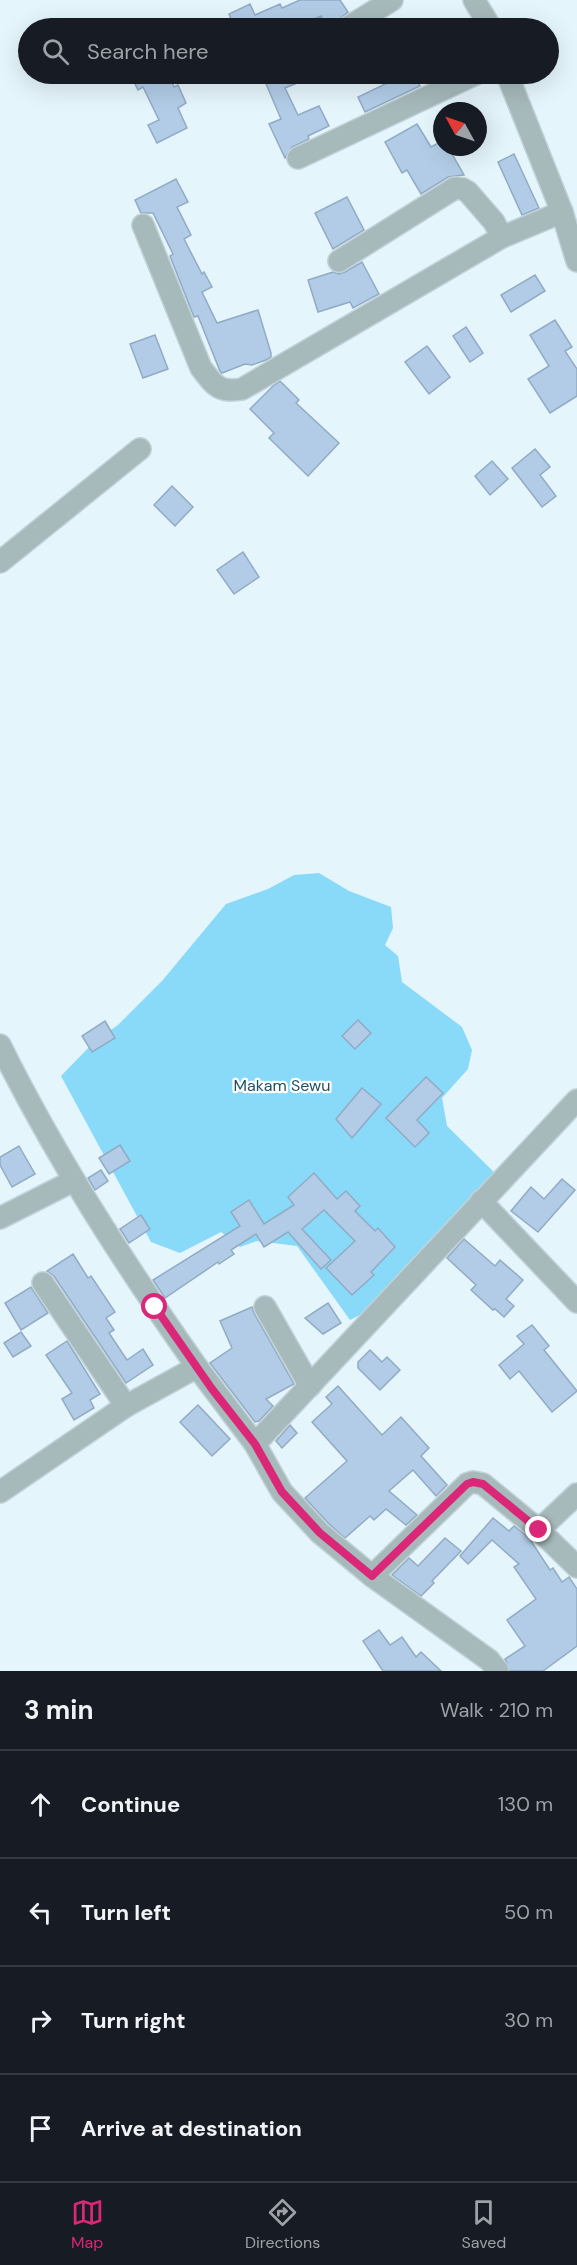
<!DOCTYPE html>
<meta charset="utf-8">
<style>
body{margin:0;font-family:"DM Sans",sans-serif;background:#20242c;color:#f1f3f6}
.compass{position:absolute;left:433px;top:102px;width:54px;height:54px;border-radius:50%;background:#171b24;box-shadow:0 6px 24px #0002;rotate:310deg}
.stop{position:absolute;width:18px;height:18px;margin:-14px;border:4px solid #db2777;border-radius:50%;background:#fff}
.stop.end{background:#db2777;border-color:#fff;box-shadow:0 2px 6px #0008}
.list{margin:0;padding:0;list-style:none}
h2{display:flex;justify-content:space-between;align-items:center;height:78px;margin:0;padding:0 24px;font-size:26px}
h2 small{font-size:20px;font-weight:400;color:#9ea1a6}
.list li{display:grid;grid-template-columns:39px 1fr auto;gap:18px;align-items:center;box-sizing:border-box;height:108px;padding:0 24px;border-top:2px solid #363941}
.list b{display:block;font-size:22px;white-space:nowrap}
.list em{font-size:20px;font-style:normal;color:#9ea1a6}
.icon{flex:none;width:33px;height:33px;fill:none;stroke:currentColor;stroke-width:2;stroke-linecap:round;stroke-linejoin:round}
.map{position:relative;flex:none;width:577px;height:1671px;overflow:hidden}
.search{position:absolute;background:#171b24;box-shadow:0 6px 24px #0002;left:18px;right:18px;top:18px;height:66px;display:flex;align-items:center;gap:15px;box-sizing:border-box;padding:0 21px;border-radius:33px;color:#9ea1a6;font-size:22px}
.sheet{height:510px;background:#171b24}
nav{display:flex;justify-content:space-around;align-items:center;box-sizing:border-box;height:84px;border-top:2px solid #363941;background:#171b24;font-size:16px;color:#9ea1a6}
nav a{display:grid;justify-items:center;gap:3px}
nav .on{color:#db2777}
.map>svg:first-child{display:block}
.green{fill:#89d9f8}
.building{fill:#b2cce7;stroke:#91abc5;stroke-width:1.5}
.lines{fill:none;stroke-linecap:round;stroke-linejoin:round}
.minor-casing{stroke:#c2d2d9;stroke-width:24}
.minor{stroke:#a6b9bb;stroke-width:21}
.route{stroke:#db2777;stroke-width:8}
.labels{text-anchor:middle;stroke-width:4.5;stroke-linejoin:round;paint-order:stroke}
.park-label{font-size:16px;fill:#1d5063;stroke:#fff}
</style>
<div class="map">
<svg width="577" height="1671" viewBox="0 0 577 1671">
<rect width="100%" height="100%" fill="#e5f5fc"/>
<polygon class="green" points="319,873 349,891 391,907 393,928 385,945 398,956 402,982 462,1027 472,1050 468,1069 442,1098 447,1126 498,1176 376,1307 350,1320 297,1246 257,1241 240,1247 221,1232 180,1253 151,1242 61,1076 95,1041 118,1025 162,981 226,904 268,889 294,875"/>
<g class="building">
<polygon points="300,0 340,0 348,12 336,22 334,28 328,28 321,16 295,27 293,24 282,28 224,28 233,24 229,14 250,4 255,15 280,4 282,8"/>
<polygon points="130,74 175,74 169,76 174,87 178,85 186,103 178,108 187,128 157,143 148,125 159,120 143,87 138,90"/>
<polygon points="276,74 319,74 285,88 298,115 319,106 329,126 308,136 309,139 292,147 285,158 269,124 281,119 264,79"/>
<polygon points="406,74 414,74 420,86 365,112 358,97"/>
<polygon points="417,124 431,147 442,141 442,147 448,147 464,175 448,177 421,194 407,170 402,173 385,142"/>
<polygon points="514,154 539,208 522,215 498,162"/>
<polygon points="176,179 188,202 177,207 191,235 184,239 202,274 204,272 212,287 202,292 217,323 258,310 271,353 271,357 266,360 252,365 245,364 222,373 220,371 198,316 194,317 170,256 173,254 153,213 141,213 135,200"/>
<polygon points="347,197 364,230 333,249 315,213"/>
<polygon points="362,262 379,294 353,308 350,302 318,312 308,280 333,272 339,274 345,272"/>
<polygon points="535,275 545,291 511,312 501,295"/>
<polygon points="555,320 572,347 565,351 577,369 577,396 550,413 528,379 549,366 530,335"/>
<polygon points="466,327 483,353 470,362 453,336"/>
<polygon points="155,335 168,369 143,378 130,344"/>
<polygon points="427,346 450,377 429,394 405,362"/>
<polygon points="280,381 299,400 296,403 339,443 308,476 269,438 274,433 250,409 273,386"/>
<polygon points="535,449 550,467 540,475 556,496 542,507 512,468"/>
<polygon points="492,461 508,479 490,495 475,476"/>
<polygon points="172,486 193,507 175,526 154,505"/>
<polygon points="243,552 259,577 234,594 217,570"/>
<polygon points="358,1020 371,1033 355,1049 342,1036"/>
<polygon points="105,1021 115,1038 92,1052 82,1036"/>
<polygon points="426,1077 443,1093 417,1120 429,1133 415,1147 386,1118"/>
<polygon points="362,1088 381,1104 352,1138 336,1119"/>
<polygon points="120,1145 130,1161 109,1174 99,1158"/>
<polygon points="19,1146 35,1174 12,1187 0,1165 0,1157"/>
<polygon points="101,1170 108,1181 95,1190 88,1178"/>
<polygon points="314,1173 337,1199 346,1191 360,1206 355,1211 375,1231 378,1228 395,1247 371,1272 374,1275 352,1295 326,1268 355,1241 324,1210 302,1229 331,1260 321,1269 288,1232 264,1247 256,1234 231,1250 234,1254 219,1264 218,1262 165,1298 153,1280 240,1226 231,1212 249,1200 264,1224 294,1205 288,1197"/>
<polygon points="562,1179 575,1190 538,1232 511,1211 531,1187 544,1199"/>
<polygon points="141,1215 150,1229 129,1243 120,1229"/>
<polygon points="464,1239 495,1266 500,1260 523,1280 506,1299 514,1306 504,1317 495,1309 493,1310 471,1290 476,1285 447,1258"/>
<polygon points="73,1254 88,1278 91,1276 115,1312 106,1318 114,1330 109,1333 127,1360 143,1349 153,1365 126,1383 54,1276 47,1271"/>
<polygon points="31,1287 48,1313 21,1330 5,1303"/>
<polygon points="328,1303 341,1323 323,1334 305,1318"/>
<polygon points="252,1307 254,1313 294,1384 266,1399 273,1406 259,1421 255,1422 210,1363 232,1348 220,1321"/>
<polygon points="532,1325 549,1346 544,1350 577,1391 552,1412 519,1371 510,1379 499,1365 524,1344 517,1336"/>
<polygon points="21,1332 31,1346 13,1357 4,1343"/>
<polygon points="67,1341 100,1394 90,1400 94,1408 74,1420 62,1399 72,1393 46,1355"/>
<polygon points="370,1350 382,1362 387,1357 400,1370 380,1390 358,1368 358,1362"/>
<polygon points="338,1386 382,1435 401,1417 429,1448 421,1456 447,1485 436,1496 413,1470 389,1491 417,1515 406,1525 386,1509 374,1520 370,1516 345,1538 329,1524 305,1498 347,1461 312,1422 332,1404 326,1397"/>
<polygon points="198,1405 230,1439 212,1456 180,1422"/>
<polygon points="290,1425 297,1433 282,1448 276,1441"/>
<polygon points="493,1518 509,1531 514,1526 529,1538 550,1570 553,1568 562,1582 569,1577 577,1589 577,1646 543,1671 510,1671 505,1659 525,1646 507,1620 536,1599 514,1567 519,1564 492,1540 468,1564 460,1556"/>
<polygon points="445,1538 461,1551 432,1581 434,1583 421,1596 392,1575 409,1558 418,1566"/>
<polygon points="379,1630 390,1645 402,1637 416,1657 421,1652 441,1671 383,1671 363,1641"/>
</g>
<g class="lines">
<g class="minor-casing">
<g id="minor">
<polyline points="474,0 491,28"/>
<polyline points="347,28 392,0"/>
<polyline points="507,74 562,212 577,261"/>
<polyline points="298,158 476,74"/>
<path d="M143 225 201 368C215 386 219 393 242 389L502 237"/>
<polyline points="339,261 455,188 463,189 468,192 494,222 502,237 562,212"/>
<polyline points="0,562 140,449"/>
<path d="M0 1045C56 1158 124 1263 197 1367"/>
<polyline points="481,1201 577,1302"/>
<polyline points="0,1218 73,1181"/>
<polyline points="43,1283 126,1406"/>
<polyline points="265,1307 310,1386"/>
<polyline points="255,1444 577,1100"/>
<polyline points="0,1492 126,1406 197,1367 255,1444 282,1492 320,1533 372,1576 489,1660 498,1671"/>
<polyline points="539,1530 577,1567"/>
<polyline points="372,1576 467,1484 473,1482 483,1484 539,1530 577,1494"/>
</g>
</g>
<use href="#minor" class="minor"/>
</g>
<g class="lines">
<polyline class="route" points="155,1307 212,1389 255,1444 282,1492 320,1533 372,1576 467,1484 473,1482 483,1484 539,1530"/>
</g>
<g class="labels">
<g class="park-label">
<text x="282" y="1091">Makam Sewu</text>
</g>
</g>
</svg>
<svg class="compass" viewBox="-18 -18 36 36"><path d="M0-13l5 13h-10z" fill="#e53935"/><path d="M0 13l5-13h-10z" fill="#9ea1a6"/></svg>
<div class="stop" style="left:155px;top:1307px"></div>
<div class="stop end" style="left:539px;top:1530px"></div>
<div class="search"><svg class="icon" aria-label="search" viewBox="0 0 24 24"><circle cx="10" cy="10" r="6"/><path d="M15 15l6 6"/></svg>Search here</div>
</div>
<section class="sheet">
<h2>3 min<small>Walk · 210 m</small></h2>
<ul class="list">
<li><svg class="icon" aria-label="ahead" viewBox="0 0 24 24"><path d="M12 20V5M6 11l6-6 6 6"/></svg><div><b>Continue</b></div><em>130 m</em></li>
<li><svg class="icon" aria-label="left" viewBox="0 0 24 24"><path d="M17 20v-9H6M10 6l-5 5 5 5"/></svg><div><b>Turn left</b></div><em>50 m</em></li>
<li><svg class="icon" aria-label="right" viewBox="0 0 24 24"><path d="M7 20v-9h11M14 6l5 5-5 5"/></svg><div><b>Turn right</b></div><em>30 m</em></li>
<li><svg class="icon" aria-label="arrive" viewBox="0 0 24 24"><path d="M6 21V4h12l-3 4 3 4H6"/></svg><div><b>Arrive at destination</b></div></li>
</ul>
</section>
<nav>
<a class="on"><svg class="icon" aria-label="map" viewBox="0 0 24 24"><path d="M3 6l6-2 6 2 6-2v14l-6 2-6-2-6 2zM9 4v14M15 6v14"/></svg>Map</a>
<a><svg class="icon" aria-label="directions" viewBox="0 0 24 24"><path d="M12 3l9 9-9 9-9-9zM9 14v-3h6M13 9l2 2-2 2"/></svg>Directions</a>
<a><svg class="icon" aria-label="saved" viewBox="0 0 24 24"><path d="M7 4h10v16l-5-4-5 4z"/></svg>Saved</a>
</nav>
